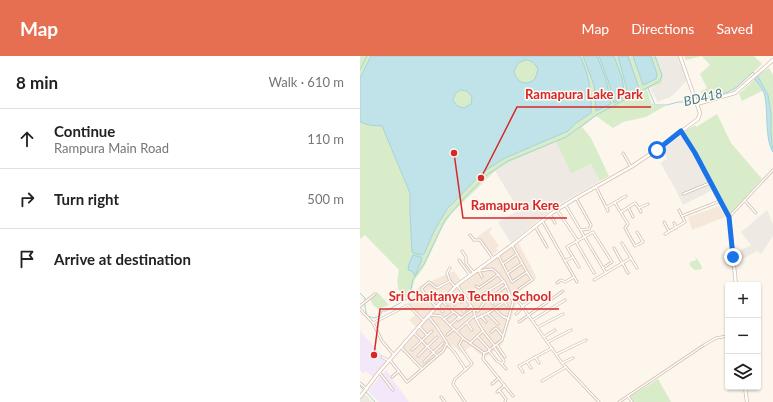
<!DOCTYPE html>
<meta charset="utf-8">
<style>
body{margin:0;font-family:Lato,sans-serif;background:#f6f6f6;color:#222}
.controls{position:absolute;right:12px;bottom:12px;display:grid;overflow:hidden;border-radius:4px;box-shadow:0 1px 3px #0004}
.controls button{width:36px;height:36px;display:grid;place-items:center;padding:0;border:0;border-bottom:1px solid #e0e0e0;background:#fff;color:#222;font:20px sans-serif}
.stop{position:absolute;width:12px;height:12px;margin:-9px;border:3px solid #1a73e8;border-radius:50%;background:#fff}
.stop.end{background:#1a73e8;border-color:#fff;box-shadow:0 1px 4px #0008}
.list{margin:0;padding:0;list-style:none}
h2{display:flex;justify-content:space-between;align-items:center;height:52px;margin:0;padding:0 16px;font-size:17px}
h2 small{font-size:13px;font-weight:400;color:#767676}
.list li{display:grid;grid-template-columns:26px 1fr auto;gap:12px;align-items:center;box-sizing:border-box;height:60px;padding:0 16px;border-top:1px solid #e0e0e0}
.list b{display:block;font-size:15px;white-space:nowrap}
.list p{margin:0;font-size:13px;white-space:nowrap;color:#767676}
.list em{font-size:13px;font-style:normal;color:#767676}
.icon{flex:none;width:22px;height:22px;fill:none;stroke:currentColor;stroke-width:2;stroke-linecap:round;stroke-linejoin:round}
.map{position:relative;flex:none;width:413px;height:346px;overflow:hidden}
header{display:flex;align-items:center;gap:24px;box-sizing:border-box;height:56px;padding:0 20px;background:#e76f51;color:#fff}
header strong{font-size:19px}
nav{display:flex;gap:22px;margin-inline-start:auto;font-size:14px}
main{display:flex}
aside{flex:1;background:#fff}
.map>svg:first-child{display:block}
.residential{fill:#f5e8da}
.industrial{fill:#efe9e4}
.education{fill:#f3e8fa}
.green{fill:#d8ecc9}
.water{fill:#bfe3e8;stroke:#a5d3da;fill-rule:evenodd}
.lines{fill:none;stroke-linecap:round;stroke-linejoin:round}
.stream{stroke:#a5d3da;stroke-width:1}
.minor-casing{stroke:#d1beb0;stroke-width:3}
.secondary-casing{stroke:#d6c0b0;stroke-width:4}
.minor{stroke:#fff;stroke-width:1.5}
.secondary{stroke:#fff;stroke-width:2.5}
.route{stroke:#1a73e8;stroke-width:5}
.labels{text-anchor:middle;stroke-width:3;stroke-linejoin:round;paint-order:stroke}
.water-label{font-size:13px;font-style:italic;fill:#437c86;stroke:#fffaf3}
.leader{fill:none;stroke:#d62828;stroke-width:1.5}
.callout-dot{fill:#d62828;stroke:#fffaf3;stroke-width:1.5}
.callout-label{font-size:13px;text-anchor:middle;font-weight:bold;fill:#d62828;stroke:#fffaf3;stroke-width:3;stroke-linejoin:round;paint-order:stroke}
</style>
<header>
<strong>Map</strong>
<nav><a>Map</a><a>Directions</a><a>Saved</a></nav>
</header>
<main>
<aside>
<h2>8 min<small>Walk · 610 m</small></h2>
<ul class="list">
<li><svg class="icon" aria-label="ahead" viewBox="0 0 24 24"><path d="M12 20V5M6 11l6-6 6 6"/></svg><div><b>Continue</b><p>Rampura Main Road</p></div><em>110 m</em></li>
<li><svg class="icon" aria-label="right" viewBox="0 0 24 24"><path d="M7 20v-9h11M14 6l5 5-5 5"/></svg><div><b>Turn right</b></div><em>500 m</em></li>
<li><svg class="icon" aria-label="arrive" viewBox="0 0 24 24"><path d="M6 21V4h12l-3 4 3 4H6"/></svg><div><b>Arrive at destination</b></div></li>
</ul>
</aside>
<div class="map">
<svg width="413" height="346" viewBox="0 0 413 346">
<rect width="100%" height="100%" fill="#fdf6ec"/>
<g class="residential">
<polygon points="359,150 365,161 332,174 328,161"/>
<polygon points="131,171 132,173 129,176 139,190 136,192 138,195 130,200 117,181"/>
<polygon points="158,186 177,222 161,233 142,289 126,301 119,298 111,290 102,297 92,289 61,313 41,294 59,274 49,264 55,259 48,244 60,230 94,215 102,226"/>
</g>
<g class="industrial">
<polygon points="296,0 318,0 327,24 312,40 298,46 290,33 301,28 303,22"/>
<polygon points="322,79 353,134 323,149 315,132 301,108 301,106 307,103 303,93"/>
<polygon points="196,86 211,118 231,108 240,125 203,146 177,165 151,187 138,166 159,154 135,115 148,107"/>
<polygon points="407,154 413,168 413,180 401,198 397,195 377,206 375,197 391,189 381,176"/>
<polygon points="3,335 12,346 0,346 0,339"/>
</g>
<g class="education">
<polygon points="0,275 27,305 13,321 6,315 3,317 0,313"/>
<polygon points="26,314 49,346 19,346 8,335"/>
</g>
<g class="green">
<polygon points="0,0 11,0 0,22"/>
<path d="M220 0H296L303 22 301 28 287 33 291 46 295 50H305L286 61 263 66 253 72 236 60 222 71 231 82 249 120 240 125 231 108 211 118 196 86 148 107 135 115 92 157 83 170 65 209 54 225 51 238 48 244C36 235 36 228 39 214L5 179 0 183V66L9 69 22 70 50 137V157L75 173C90 149 110 123 135 108 157 94 184 85 208 75L216 67 231 57C232 37 228 18 220 0Z"/>
<polygon points="324,0 394,0 402,8 374,34 343,42 341,35 347,32 340,18 350,9 342,0 326,4"/>
<circle cx="166" cy="16" r="12"/>
<polygon points="409,12 413,19 413,91 408,39 397,19"/>
<polygon points="395,23 404,36 402,35 382,45 379,38"/>
<circle cx="103" cy="43" r="9"/>
<polygon points="357,58 371,87 402,123 370,159 324,76 335,69 336,71"/>
<polygon points="335,200 341,209 342,213 335,214 330,210 330,206 336,204"/>
<polygon points="17,236 29,249 18,253 13,249 10,243"/>
<polygon points="298,323 311,346 273,346 269,341"/>
</g>
<g class="water">
<path d="M11 0H220C229 18 232 37 231 57L216 67 208 75 143 103 123 116 88 152 75 173 64 198 61 199 53 197 52 195 50 157V137L22 70 9 69 0 66V22ZM165 4C172 4 176 8 178 14L175 23C166 31 156 26 154 15L158 7ZM100 34 107 35 112 41 111 48 104 52 97 50 93 44 95 38Z"/>
<polygon points="223,0 237,0 246,23 251,48 236,55 234,29"/>
<polygon points="239,0 254,0 262,22 265,41 254,47 248,24"/>
<polygon points="258,0 268,0 279,32 268,38"/>
<polygon points="273,0 291,0 297,18 296,23 283,29"/>
<path d="M397 19 408 39 411 57V76L413 96C405 85 408 55 405 41 404 33 398 28 394 22Z"/>
<polygon points="53,199 61,201 62,203 55,220 52,215 48,214 49,208"/>
</g>
<g class="lines">
<g class="stream">
<polyline points="0,14 7,0"/>
<polyline points="288,32 295,49 307,49 318,46 331,46 368,36 377,31 393,16 395,19"/>
<polyline points="0,237 5,242 5,251 7,260 14,262 20,260 22,255 26,255 47,243"/>
<polyline points="47,242 51,233 53,223 64,208 85,164 105,141 128,118 148,105 206,81 238,58 300,25 302,19 295,0"/>
<polyline points="0,330 3,333"/>
<polyline points="6,336 15,346"/>
</g>
<g class="minor-casing">
<g id="minor">
<polyline points="263,97 271,111"/>
<polyline points="236,131 248,155"/>
<polyline points="323,138 350,127"/>
<polyline points="216,142 231,169 229,173 221,174"/>
<polyline points="385,145 396,157"/>
<polyline points="255,147 268,168 265,172 275,190 283,186 277,176"/>
<polyline points="205,148 246,217"/>
<polyline points="247,151 266,140"/>
<polyline points="268,151 273,161"/>
<polyline points="279,152 281,156"/>
<polyline points="197,154 218,185"/>
<polyline points="261,156 275,147 279,152 288,148"/>
<polyline points="191,160 195,167"/>
<polyline points="322,160 360,145"/>
<polyline points="369,161 413,114"/>
<polyline points="183,166 205,205"/>
<polyline points="304,166 309,175"/>
<polyline points="314,167 316,172"/>
<polyline points="175,170 187,191"/>
<polyline points="305,178 325,166 319,154"/>
<polyline points="110,179 114,184 120,184 133,202"/>
<polyline points="216,186 234,217"/>
<polyline points="262,187 277,212"/>
<polyline points="152,189 167,216 172,224 159,233"/>
<polyline points="254,192 268,217"/>
<polyline points="102,195 106,201 106,207 114,217"/>
<polyline points="138,199 152,226 167,216"/>
<polyline points="213,201 205,205 217,226"/>
<polyline points="99,204 110,219"/>
<polyline points="143,208 157,198"/>
<polyline points="219,211 207,191 233,176 252,206 243,212"/>
<polyline points="119,215 122,221"/>
<polyline points="148,217 162,207"/>
<polyline points="234,224 271,202"/>
<polyline points="90,225 87,217 90,212"/>
<polyline points="197,227 201,224 205,226 214,221"/>
<polyline points="97,229 113,253 116,263"/>
<polyline points="116,230 119,232 139,218"/>
<polyline points="76,240 81,246"/>
<polyline points="87,240 95,249"/>
<polyline points="117,242 144,225"/>
<polyline points="153,244 157,244 162,250 202,307 239,346"/>
<polyline points="82,245 86,249"/>
<polyline points="144,245 147,250"/>
<polyline points="101,246 106,242"/>
<polyline points="133,248 131,245 133,240 146,230"/>
<polyline points="0,250 15,238"/>
<polyline points="78,250 83,256"/>
<polyline points="162,250 172,244"/>
<polyline points="76,251 62,234 62,232 69,226 77,232 90,225 95,231"/>
<polyline points="89,251 93,256"/>
<polyline points="134,252 142,260 149,263"/>
<polyline points="0,253 13,267 48,249 64,265"/>
<polyline points="114,254 118,255 124,247"/>
<polyline points="103,255 111,250"/>
<polyline points="128,258 138,268"/>
<polyline points="156,258 163,251"/>
<polyline points="70,259 81,260 103,282 124,297 127,296 142,284 153,246 145,227 135,215 132,213 118,215"/>
<polyline points="121,260 126,266"/>
<polyline points="84,263 94,256 101,262"/>
<polyline points="98,264 113,253"/>
<polyline points="173,264 205,244"/>
<polyline points="159,266 203,235"/>
<polyline points="13,267 22,285 34,299"/>
<polyline points="107,267 112,274"/>
<polyline points="90,269 99,261"/>
<polyline points="59,270 67,279"/>
<polyline points="178,271 203,258"/>
<polyline points="97,275 114,260"/>
<polyline points="131,276 136,272 143,280"/>
<polyline points="54,277 77,300"/>
<polyline points="87,279 94,273"/>
<polyline points="118,281 130,294"/>
<polyline points="184,281 195,274"/>
<polyline points="103,282 99,289 111,306 112,308 95,323 93,328 105,346"/>
<polyline points="188,286 211,274"/>
<polyline points="110,287 123,275"/>
<polyline points="87,288 95,297 106,314"/>
<polyline points="137,289 145,301"/>
<polyline points="135,290 123,275 116,263 130,256 151,241"/>
<polyline points="41,291 62,313"/>
<polyline points="134,291 144,305 142,308"/>
<polyline points="52,294 72,275"/>
<polyline points="129,295 137,305 141,307 146,313"/>
<polyline points="124,297 123,303 153,340"/>
<polyline points="197,298 226,284"/>
<polyline points="58,300 77,281"/>
<polyline points="22,301 29,305"/>
<polyline points="175,301 179,307"/>
<polyline points="30,304 47,326 83,295 87,287 77,271 68,260"/>
<polyline points="64,306 83,287"/>
<polyline points="167,306 171,312"/>
<polyline points="202,307 213,302"/>
<polyline points="19,316 33,334"/>
<polyline points="163,316 159,310 192,292"/>
<polyline points="32,321 39,315"/>
<polyline points="182,325 206,311"/>
<polyline points="0,327 7,333"/>
<polyline points="132,328 139,322"/>
<polyline points="139,334 146,343 145,346"/>
<polyline points="137,336 145,329"/>
<polyline points="268,340 272,346"/>
<polyline points="81,341 85,346"/>
<polyline points="259,346 344,289 356,282 368,280"/>
</g>
</g>
<g class="secondary-casing">
<g id="secondary">
<polyline points="337,48 375,37 413,4"/>
<polyline points="321,75 335,97 369,161 376,229"/>
<polyline points="385,331 387,346"/>
<polyline points="0,341 19,316 69,259 97,229 152,189 192,157 216,142 271,111 292,97 338,63 340,57 320,0"/>
</g>
</g>
<use href="#minor" class="minor"/>
<use href="#secondary" class="secondary"/>
</g>
<g class="lines">
<polyline class="route" points="297,94 321,75 335,97 369,161 373,201"/>
</g>
<g class="labels">
<g class="water-label">
<text transform="translate(343 41) rotate(-13)" y="5">BD418</text>
</g>
</g>
<path class="leader" d="M121 122L157 51H291M94 97L103 162H207M14 299L20 253H199"/>
<g class="callout-dot">
<circle cx="121" cy="122" r="4"/>
<circle cx="94" cy="97" r="4"/>
<circle cx="14" cy="299" r="4"/>
</g>
<g class="callout-label">
<text x="224" y="43">Ramapura Lake Park</text>
<text x="155" y="154">Ramapura Kere</text>
<text x="110" y="245">Sri Chaitanya Techno School</text>
</g>
</svg>
<div class="controls">
<button>+</button>
<button>−</button>
<button><svg class="icon" aria-label="layers" viewBox="0 0 24 24"><path d="M12 4l9 5-9 5-9-5zM3 14l9 5 9-5"/></svg></button>
</div>
<div class="stop" style="left:297px;top:94px"></div>
<div class="stop end" style="left:373px;top:201px"></div>
</div>
</main>
